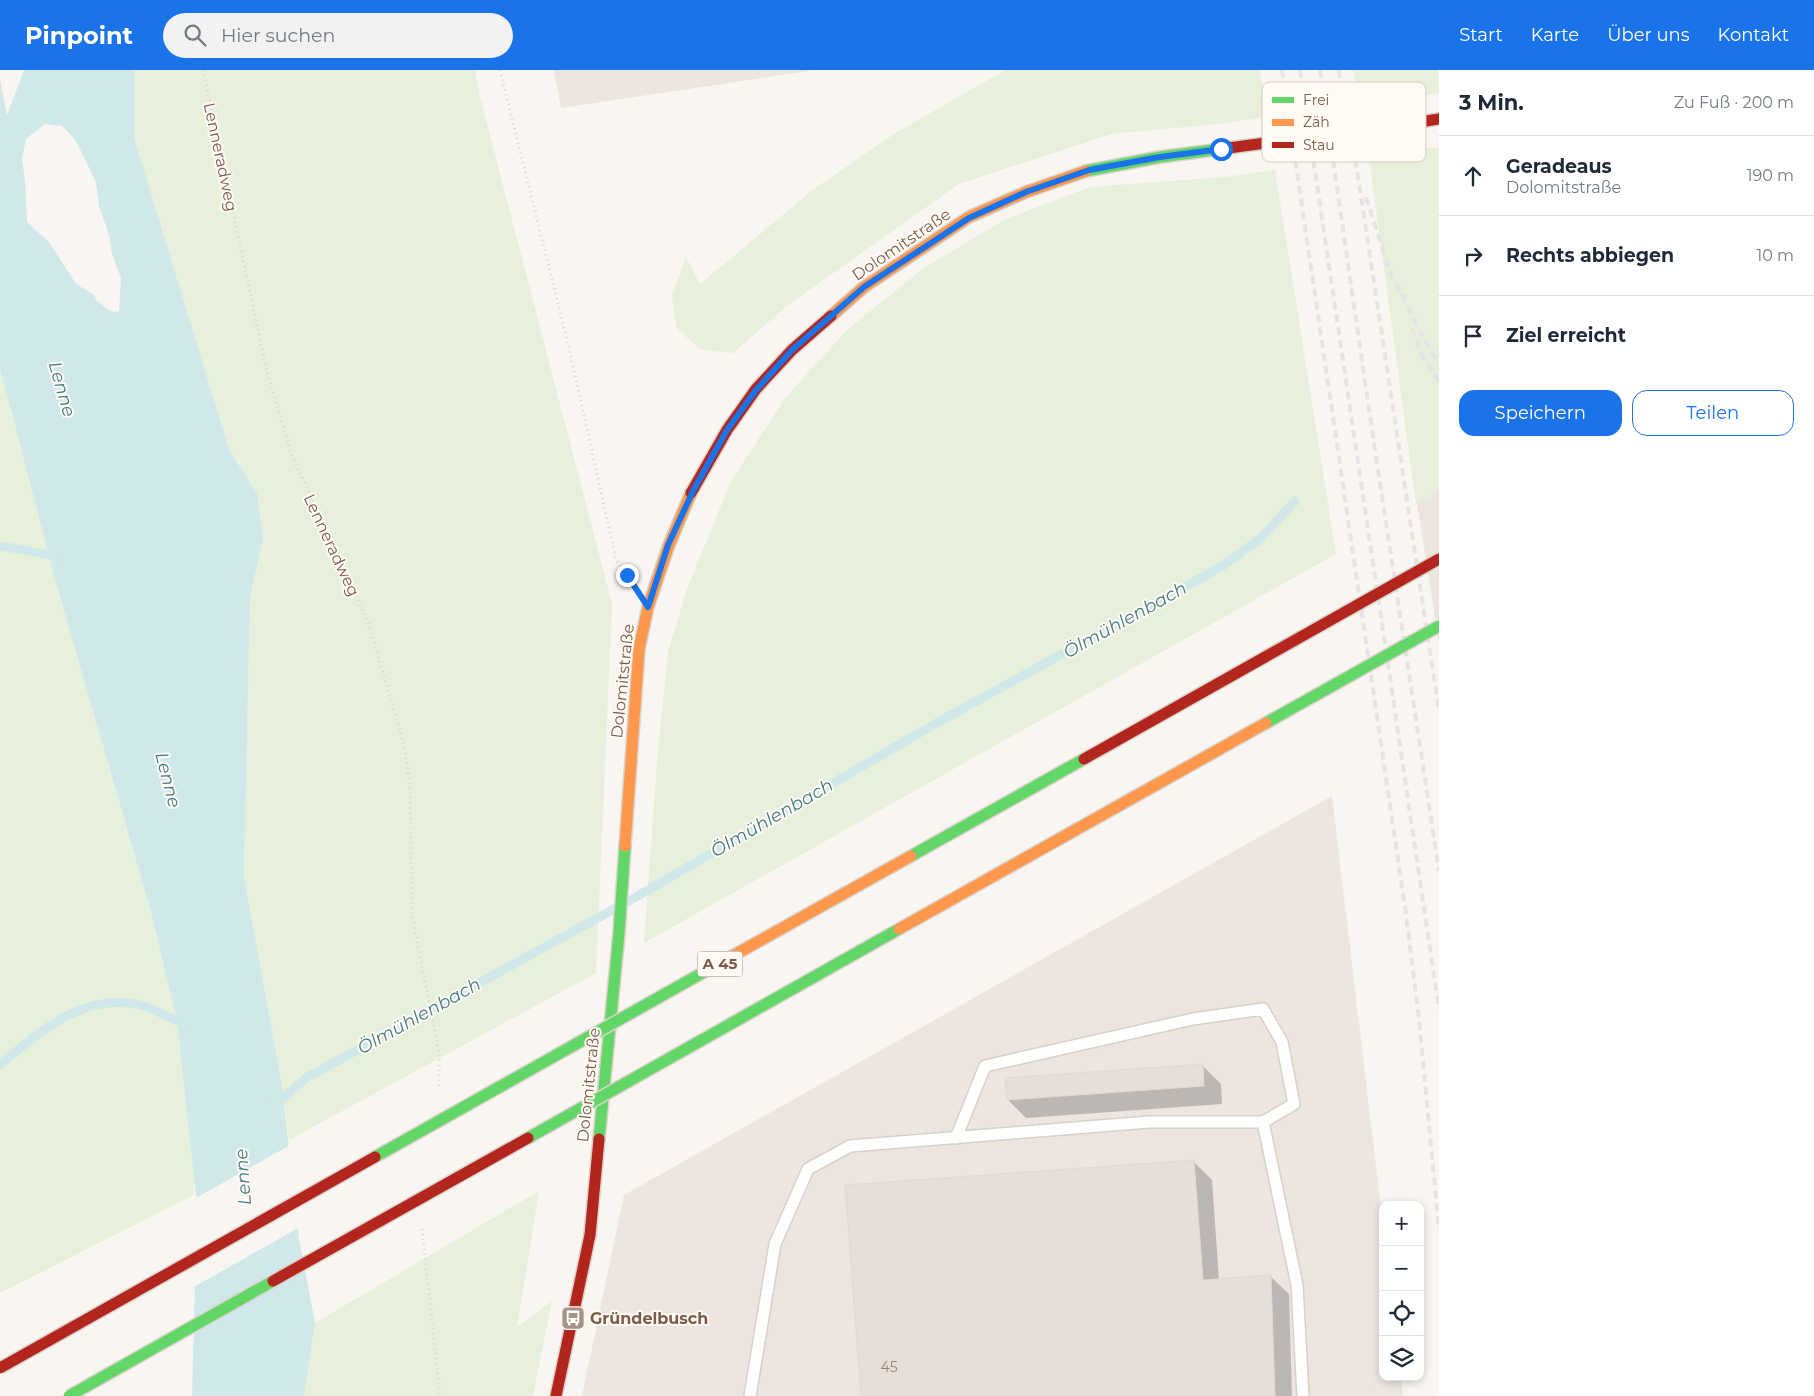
<!DOCTYPE html>
<html lang="de">
<meta charset="utf-8">
<style>
body{margin:0;font-family:Montserrat,sans-serif;background:#f2f2f3;color:#1f2937}
.controls{position:absolute;right:15px;bottom:15px;display:grid;overflow:hidden;border-radius:10px;box-shadow:0 2px 8px #0003}
.controls button{width:45px;height:45px;display:grid;place-items:center;padding:0;border:0;border-bottom:1px solid #e0e1e3;background:#fff;color:#1f2937;font:25px sans-serif}
.stop{position:absolute;width:15px;height:15px;margin:-11px;border:4px solid #1a73e8;border-radius:50%;background:#fff}
.stop.end{background:#1a73e8;border-color:#fff;box-shadow:0 1px 5px #0008}
.list{margin:0;padding:0;list-style:none}
h2{display:flex;justify-content:space-between;align-items:center;height:65px;margin:0;padding:0 20px;font-size:21px}
h2 small{font-size:16px;font-weight:400;color:#747a83}
.list li{display:grid;grid-template-columns:32px 1fr auto;gap:15px;align-items:center;box-sizing:border-box;height:80px;padding:0 20px;border-top:1px solid #e0e1e3}
.list b{display:block;font-size:19px;white-space:nowrap}
.list p{margin:0;font-size:16px;white-space:nowrap;color:#747a83}
.list em{font-size:16px;font-style:normal;color:#747a83}
.actions{display:flex;gap:10px;padding:15px 20px}
.actions a{flex:1;padding:11px 0;border:1px solid #1a73e8;border-radius:15px;text-align:center;font-size:18px;color:#1a73e8}
.actions .main{background:#1a73e8;color:#fff}
.icon{flex:none;width:28px;height:28px;fill:none;stroke:currentColor;stroke-width:2;stroke-linecap:round;stroke-linejoin:round}
.map{position:relative;flex:none;width:1439px;height:1326px;overflow:hidden}
header{display:flex;align-items:center;gap:30px;box-sizing:border-box;height:70px;padding:0 25px;background:#1a73e8;color:#fff}
header strong{font-size:24px}
nav{display:flex;gap:28px;margin-inline-start:auto;font-size:18px}
.search{width:350px;height:45px;background:#f2f2f3;display:flex;align-items:center;gap:12px;box-sizing:border-box;padding:0 18px;border-radius:28px;color:#747a83;font-size:19px}
main{display:flex}
aside{flex:1;background:#fff}
.map>svg:first-child{display:block}
.industrial{fill:#ede5e0}
.green{fill:#e7f0db}
.water{fill:#d0e8ea;fill-rule:evenodd}
.pier{fill:#f9f5f0}
.shadow{fill:#0003}
.lines{fill:none;stroke-linecap:round;stroke-linejoin:round}
.stream{stroke:#d0e8ea;stroke-width:9}
.building{fill:#e6ded7;stroke:#e2d8d2}
.lane-casing{stroke:#d7d1cb;stroke-width:14}
.fast-casing{stroke:#d9d2cb;stroke-width:14}
.slow-casing{stroke:#d9d2cb;stroke-width:14}
.jam-casing{stroke:#d9d2cb;stroke-width:14}
.path{stroke:#dcd5d0;stroke-width:3;stroke-dasharray:1 4;stroke-linecap:butt}
.lane{stroke:#fefefd;stroke-width:11}
.fast{stroke:#63d668;stroke-width:11}
.slow{stroke:#ff974d;stroke-width:11}
.jam{stroke:#b3261e;stroke-width:11}
.rail{stroke:#e6e3e7;stroke-width:4;stroke-dasharray:8 5;stroke-linecap:butt}
.fast-bridge-casing{stroke:#d9d2cb;stroke-width:14;stroke-linecap:butt}
.slow-bridge-casing{stroke:#d9d2cb;stroke-width:14;stroke-linecap:butt}
.jam-bridge-casing{stroke:#d9d2cb;stroke-width:14;stroke-linecap:butt}
.fast-bridge{stroke:#63d668;stroke-width:11}
.slow-bridge{stroke:#ff974d;stroke-width:11}
.jam-bridge{stroke:#b3261e;stroke-width:11}
.route{stroke:#1a73e8;stroke-width:6}
.labels{text-anchor:middle;stroke-width:4;stroke-linejoin:round;paint-order:stroke}
.number-label{font-size:14px;fill:#977e72}
.shield{fill:#fffaf3;stroke:#a28b7f;stroke-width:1}
.shield-label{font-size:15px;font-weight:bold;fill:#7a5c4d}
.street-label{font-size:16px;fill:#7a5c4d;stroke:#fffaf3}
.poi-label{font-size:16px;font-weight:bold;fill:#7a5c4d;stroke:#fffaf3;text-anchor:start}
.water-label{font-size:18px;font-style:italic;fill:#437c86;stroke:#fffaf3}
.key{fill:#fffaf3;stroke:#d7cbc1;stroke-width:1}
.key-label{font-size:14px;fill:#7a5c4d}
</style>
<header>
<strong>Pinpoint</strong>
<div class="search"><svg class="icon" aria-label="search" viewBox="0 0 24 24"><circle cx="10" cy="10" r="6"/><path d="M15 15l6 6"/></svg>Hier suchen</div>
<nav><a>Start</a><a>Karte</a><a>Über uns</a><a>Kontakt</a></nav>
</header>
<main>
<div class="map">
<svg width="1439" height="1326" viewBox="0 0 1439 1326">
<rect width="100%" height="100%" fill="#f9f5f0"/>
<g class="industrial">
<polygon points="554,0 815,0 561,38"/>
<polygon points="1439,369 1439,573 1408,374"/>
<polygon points="1332,726 1383,1155 1383,1307 1401,1307 1403,1326 582,1326 624,1125"/>
</g>
<g class="green">
<polygon points="134,0 475,0 480,27 612,534 596,903 289,1070 282,1016 244,806 250,527 263,469 257,423 230,382 134,68"/>
<polygon points="1005,0 1260,0 1266,47 1217,54 1111,64 959,114 788,235 733,283 699,279 676,257 672,226 686,187 700,214 814,119 894,64"/>
<polygon points="1353,0 1439,0 1439,23 1359,34"/>
<polygon points="1439,77 1439,422 1416,434 1369,87"/>
<polygon points="1275,100 1336,484 644,873 658,679 668,582 687,519 731,411 786,327 848,259 924,198 1006,149 1090,117 1225,107"/>
<polygon points="0,298 55,509 151,842 177,951 193,1094 194,1125 0,1223"/>
<polygon points="539,1121 517,1257 552,1231 533,1326 304,1326 315,1253"/>
</g>
<path class="water" d="M24 0H134V68L230 382 257 423 263 469 250 527 244 806 282 1016 299 1169 315 1253 304 1326H192L197 1135 177 951 151 842 55 509 0 298V9L7 45ZM45 54 62 56 71 65 78 75 96 112 99 136 109 165 112 184 121 208 119 242 110 241 96 230 94 225 76 214 49 172 27 152 25 110 22 89 26 69Z"/>
<polygon class="pier" points="292,1074 300,1157 192,1218 194,1129"/>
<g class="shadow">
<polygon points="1202,995 1221,1014 1222,1034 1026,1048 1008,1030 1007,1009"/>
<polygon points="1193,1091 1212,1110 1219,1210 1270,1206 1289,1224 1292,1326 862,1326"/>
</g>
<g class="lines">
<g class="stream">
<polyline points="0,476 59,486"/>
<path d="M0 995C39 962 85 921 140 935 156 939 171 950 187 954"/>
<polyline points="273,1033 283,1028 306,1008 636,827 942,650 1221,497 1260,469 1295,431"/>
</g>
</g>
<g class="building">
<polygon points="1203,994 1204,1016 1007,1030 1005,1008"/>
<polygon points="1194,1090 1203,1210 1271,1205 1275,1326 861,1326 845,1115"/>
</g>
<g class="lines">
<g class="lane-casing">
<g id="lane">
<polyline points="956,1068 985,996 1193,949 1263,939 1282,972 1294,1034 1263,1052"/>
<polyline points="750,1326 775,1174 808,1099 850,1076 1149,1052 1263,1052 1297,1215 1303,1326"/>
</g>
</g>
<g class="fast-casing">
<g id="fast">
<polyline points="1086,101 1160,87 1221,79"/>
<polyline points="599,1069 619,863 625,776"/>
</g>
</g>
<g class="slow-casing">
<g id="slow">
<polyline points="831,246 864,217 969,147 1026,122 1086,101"/>
<polyline points="625,776 639,579 648,537 669,475 691,423"/>
</g>
</g>
<g class="jam-casing">
<g id="jam">
<polyline points="1420,52 1439,49"/>
<polyline points="691,423 727,360 756,319 792,280 831,246"/>
<polyline points="556,1326 590,1165 599,1069"/>
</g>
</g>
<g class="path">
<polyline points="203,0 266,298 292,385 369,555 404,674 410,713 412,845 439,983 439,1019"/>
<polyline points="500,0 568,274 616,489 628,507"/>
<polyline points="422,1159 440,1326"/>
</g>
<use href="#lane" class="lane"/>
<use href="#fast" class="fast"/>
<use href="#slow" class="slow"/>
<use href="#jam" class="jam"/>
<g class="rail">
<polyline points="1282,0 1406,844 1419,949 1439,1160"/>
<polyline points="1300,0 1439,939"/>
<polyline points="1320,0 1373,367 1439,801"/>
<polyline points="1339,0 1344,39 1357,100 1439,641"/>
<polyline points="1366,127 1389,199 1430,281 1439,293"/>
<polyline points="1412,258 1422,285 1439,312"/>
</g>
<g class="fast-bridge-casing">
<g id="fast-bridge">
<polyline points="1266,653 1439,556"/>
<polyline points="911,786 1084,689"/>
<polyline points="528,1068 899,859"/>
<polyline points="375,1087 720,893"/>
<polyline points="69,1326 273,1211"/>
</g>
</g>
<g class="slow-bridge-casing">
<g id="slow-bridge">
<polyline points="899,859 1266,653"/>
<polyline points="720,893 911,786"/>
</g>
</g>
<g class="jam-bridge-casing">
<g id="jam-bridge">
<polyline points="1221,79 1420,52"/>
<polyline points="1084,689 1439,489"/>
<polyline points="273,1211 528,1068"/>
<polyline points="0,1298 375,1087"/>
</g>
</g>
<use href="#fast-bridge" class="fast-bridge"/>
<use href="#slow-bridge" class="slow-bridge"/>
<use href="#jam-bridge" class="jam-bridge"/>
</g>
<g class="lines">
<polyline class="route" points="627,505 648,537 668,475 694,419 727,360 756,320 792,280 864,217 969,148 1026,122 1089,100 1160,87 1221,79"/>
</g>
<defs>
<g id="bus-square" transform="scale(1.25)"><rect x="-9" y="-9" width="18" height="18" rx="4" fill="#a69286" stroke="#fffaf3"/><path d="M-5-6H5V4H4V6H2V4H-2V6H-4V4H-5ZM-3.5-4V0h7V-4ZM-3.5 1.2v1.5H-2V1.2ZM2 1.2v1.5H3.5V1.2Z" fill="#fff"/></g>
</defs>
<g fill-rule="evenodd">
<use href="#bus-square" x="573" y="1248"/>
</g>
<g class="labels">
<g class="number-label">
<text x="889" y="1302">45</text>
</g>
<rect class="shield" x="697.5" y="881.5" width="45" height="25" rx="4"/>
<g class="shield-label">
<text x="720" y="899">A 45</text>
</g>
<g class="street-label">
<text transform="translate(221 87) rotate(78)" y="6">Lenneradweg</text>
<text transform="translate(901 174) rotate(-34)" y="6">Dolomitstraße</text>
<text transform="translate(332 475) rotate(65)" y="6">Lenneradweg</text>
<text transform="translate(622 611) rotate(-84)" y="6">Dolomitstraße</text>
<text transform="translate(588 1015) rotate(-84)" y="6">Dolomitstraße</text>
</g>
<g class="poi-label">
<text x="590" y="1254">Gründelbusch</text>
</g>
<g class="water-label">
<text transform="translate(62 319) rotate(74)" y="6">Lenne</text>
<text transform="translate(1125 550) rotate(-29)" y="6">Ölmühlenbach</text>
<text transform="translate(168 710) rotate(76)" y="6">Lenne</text>
<text transform="translate(772 748) rotate(-30)" y="6">Ölmühlenbach</text>
<text transform="translate(419 946) rotate(-29)" y="6">Ölmühlenbach</text>
<text transform="translate(243 1107) rotate(-94)" y="6">Lenne</text>
</g>
</g>
<rect x="1262" y="12" width="164" height="80" rx="8" class="key"/>
<rect x="1272" y="27" width="22" height="6" fill="#63d668"/>
<rect x="1272" y="49" width="22" height="7" fill="#ff974d"/>
<rect x="1272" y="72" width="22" height="6" fill="#b3261e"/>
<g class="key-label">
<text x="1303" y="35">Frei</text>
<text x="1303" y="57">Zäh</text>
<text x="1303" y="80">Stau</text>
</g>
</svg>
<div class="controls">
<button>+</button>
<button>−</button>
<button><svg class="icon" aria-label="locate" viewBox="0 0 24 24"><circle cx="12" cy="12" r="6"/><path d="M12 2v4M12 18v4M2 12h4M18 12h4"/></svg></button>
<button><svg class="icon" aria-label="layers" viewBox="0 0 24 24"><path d="M12 4l9 5-9 5-9-5zM3 14l9 5 9-5"/></svg></button>
</div>
<div class="stop" style="left:1221px;top:79px"></div>
<div class="stop end" style="left:627px;top:505px"></div>
</div>
<aside>
<h2>3 Min.<small>Zu Fuß · 200 m</small></h2>
<ul class="list">
<li><svg class="icon" aria-label="ahead" viewBox="0 0 24 24"><path d="M12 20V5M6 11l6-6 6 6"/></svg><div><b>Geradeaus</b><p>Dolomitstraße</p></div><em>190 m</em></li>
<li><svg class="icon" aria-label="right" viewBox="0 0 24 24"><path d="M7 20v-9h11M14 6l5 5-5 5"/></svg><div><b>Rechts abbiegen</b></div><em>10 m</em></li>
<li><svg class="icon" aria-label="arrive" viewBox="0 0 24 24"><path d="M6 21V4h12l-3 4 3 4H6"/></svg><div><b>Ziel erreicht</b></div></li>
</ul>
<div class="actions"><a class="main">Speichern</a><a>Teilen</a></div>
</aside>
</main>
